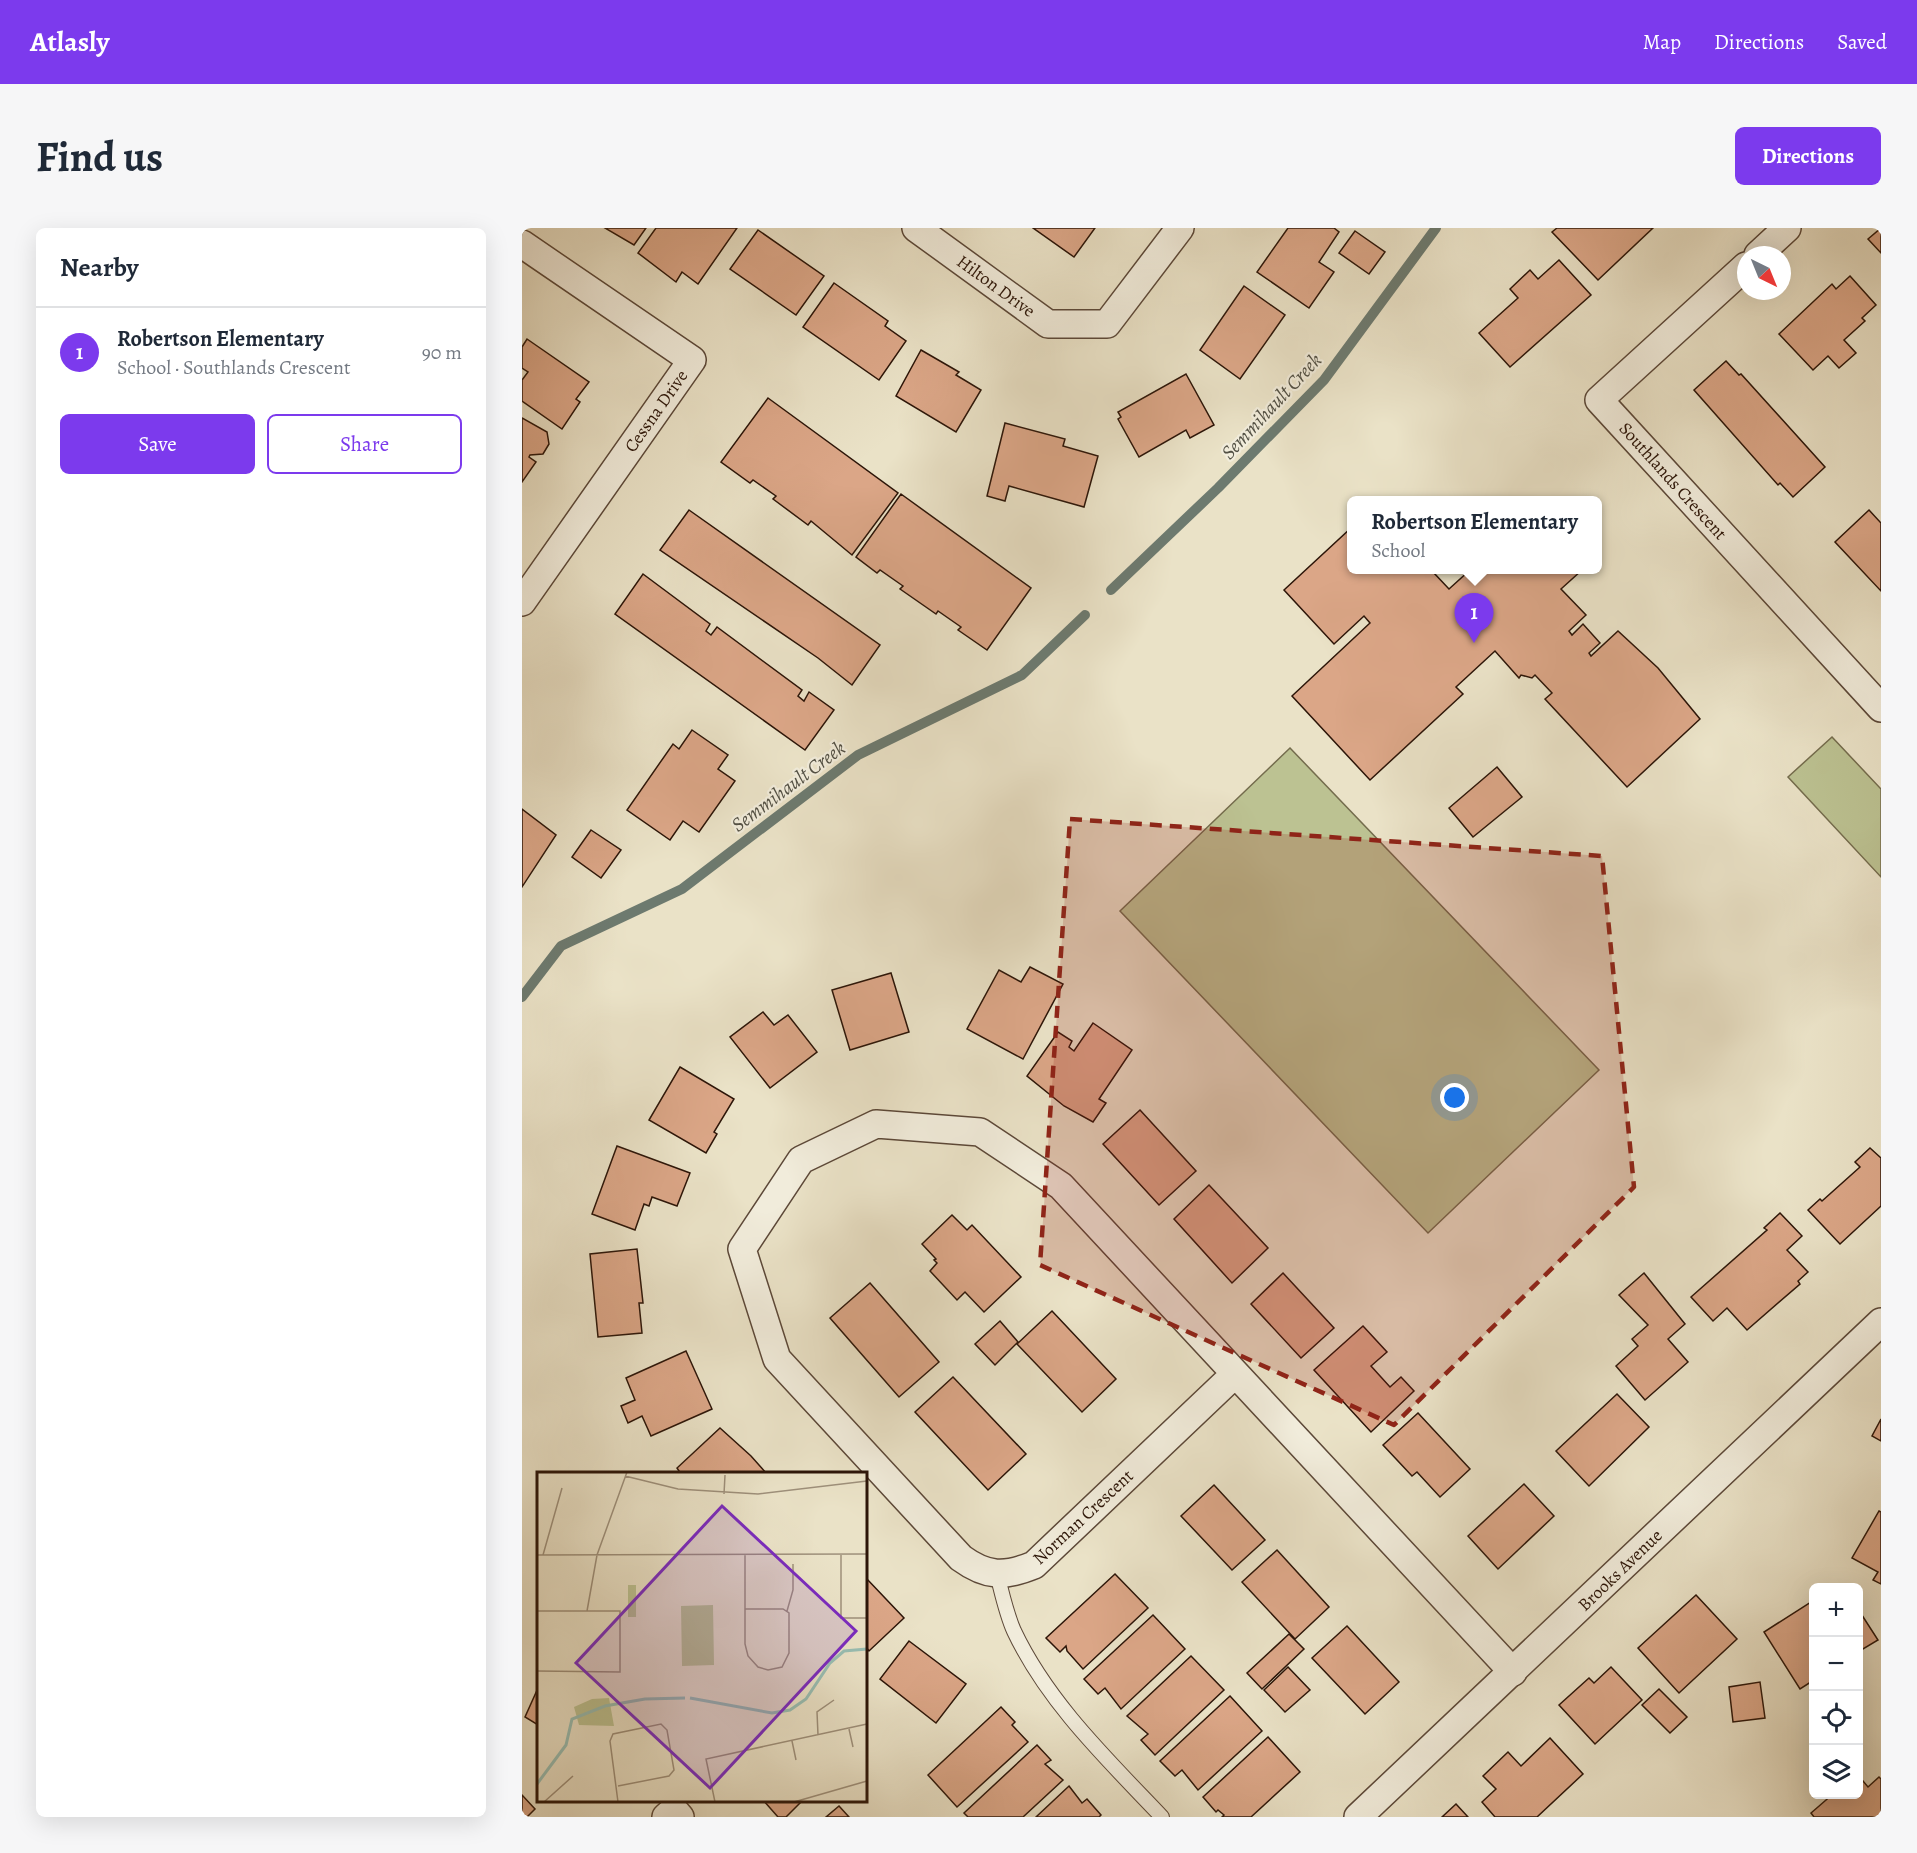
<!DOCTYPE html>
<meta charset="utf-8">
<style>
body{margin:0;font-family:Alegreya,serif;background:#f6f6f7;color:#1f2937}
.controls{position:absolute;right:18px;bottom:18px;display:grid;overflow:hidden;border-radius:9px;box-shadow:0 6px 24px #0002}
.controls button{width:54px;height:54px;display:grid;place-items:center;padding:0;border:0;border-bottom:2px solid #e0e1e3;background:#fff;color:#1f2937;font:30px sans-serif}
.compass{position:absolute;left:1215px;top:18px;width:54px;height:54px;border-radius:50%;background:#fff;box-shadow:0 6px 24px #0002;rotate:137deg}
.you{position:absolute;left:933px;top:870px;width:21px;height:21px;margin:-15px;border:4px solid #fff;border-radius:50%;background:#1a73e8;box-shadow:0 0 0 9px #1a73e833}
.badge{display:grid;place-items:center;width:39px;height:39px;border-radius:50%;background:#7c3aed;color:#fff;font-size:20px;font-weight:700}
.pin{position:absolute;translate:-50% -50px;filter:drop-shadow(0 2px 3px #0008)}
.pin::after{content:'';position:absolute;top:32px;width:21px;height:18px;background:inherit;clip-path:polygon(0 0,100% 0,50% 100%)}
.popup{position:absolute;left:825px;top:268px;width:255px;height:78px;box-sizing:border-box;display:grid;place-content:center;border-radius:9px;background:#fff;filter:drop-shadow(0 2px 4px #0005);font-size:20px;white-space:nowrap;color:#747a83}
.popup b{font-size:22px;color:#1f2937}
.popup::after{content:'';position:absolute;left:50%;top:100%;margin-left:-12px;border:12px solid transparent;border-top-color:#fff}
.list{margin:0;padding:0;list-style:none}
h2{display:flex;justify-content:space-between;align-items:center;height:78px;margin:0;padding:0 24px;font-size:26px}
h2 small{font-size:20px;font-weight:400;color:#747a83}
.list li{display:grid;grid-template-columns:39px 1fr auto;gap:18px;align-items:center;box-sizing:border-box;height:90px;padding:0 24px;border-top:2px solid #e0e1e3}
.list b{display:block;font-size:22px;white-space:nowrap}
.list p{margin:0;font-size:20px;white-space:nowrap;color:#747a83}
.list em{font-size:20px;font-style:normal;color:#747a83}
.actions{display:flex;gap:12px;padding:18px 24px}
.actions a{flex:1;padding:14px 0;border:2px solid #7c3aed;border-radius:9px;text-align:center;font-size:21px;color:#7c3aed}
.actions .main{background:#7c3aed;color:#fff}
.icon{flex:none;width:33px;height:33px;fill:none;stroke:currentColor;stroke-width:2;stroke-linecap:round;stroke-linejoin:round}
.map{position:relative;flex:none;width:1359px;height:1589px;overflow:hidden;border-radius:9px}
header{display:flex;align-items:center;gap:36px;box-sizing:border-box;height:84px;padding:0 30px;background:#7c3aed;color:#fff}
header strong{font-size:28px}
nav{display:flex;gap:33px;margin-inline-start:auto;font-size:21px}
.intro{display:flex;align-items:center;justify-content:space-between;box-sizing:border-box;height:144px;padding:0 36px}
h1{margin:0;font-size:42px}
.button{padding:15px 27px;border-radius:9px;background:#7c3aed;color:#fff;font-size:21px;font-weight:700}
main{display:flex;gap:36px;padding:0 36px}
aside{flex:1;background:#fff;border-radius:9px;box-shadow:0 6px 24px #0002}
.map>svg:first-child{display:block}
.green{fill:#bcc292;stroke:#746c4d;stroke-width:1.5}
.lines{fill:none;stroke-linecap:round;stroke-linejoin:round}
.stream{stroke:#6d7a6f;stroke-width:10}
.building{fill:#dba687;stroke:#2c1508;stroke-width:1.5}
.service-casing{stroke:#5c4838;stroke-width:16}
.minor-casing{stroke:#5c4838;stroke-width:30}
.service{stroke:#f1ecdb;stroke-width:14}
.minor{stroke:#f1ecdb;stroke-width:27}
.marked{fill:#8f2418;fill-opacity:0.2;stroke:#8f2418;stroke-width:4.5;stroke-dasharray:12 8;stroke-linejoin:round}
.labels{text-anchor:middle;stroke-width:4.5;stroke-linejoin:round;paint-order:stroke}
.street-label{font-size:18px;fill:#2c1508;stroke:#f1ecdb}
.water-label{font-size:20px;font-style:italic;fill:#525044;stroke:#f1ecdb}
.inset-river{fill:none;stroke:#98beb3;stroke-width:3}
.inset-road{fill:none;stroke:#9e907b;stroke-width:1.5}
.view{fill:#7b2cbf;fill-opacity:0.15;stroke:#7b2cbf;stroke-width:3}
.inset-edge{fill:none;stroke:#2c1508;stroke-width:3}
</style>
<header>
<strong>Atlasly</strong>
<nav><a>Map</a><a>Directions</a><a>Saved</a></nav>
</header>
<div class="intro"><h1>Find us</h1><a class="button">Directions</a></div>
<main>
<aside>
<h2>Nearby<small></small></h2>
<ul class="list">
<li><span class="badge">1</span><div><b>Robertson Elementary</b><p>School · Southlands Crescent</p></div><em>90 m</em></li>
</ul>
<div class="actions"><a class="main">Save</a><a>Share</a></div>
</aside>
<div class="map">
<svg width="1359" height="1589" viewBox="0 0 1359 1589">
<rect width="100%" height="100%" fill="#eae2c7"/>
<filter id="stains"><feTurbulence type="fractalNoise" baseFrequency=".00333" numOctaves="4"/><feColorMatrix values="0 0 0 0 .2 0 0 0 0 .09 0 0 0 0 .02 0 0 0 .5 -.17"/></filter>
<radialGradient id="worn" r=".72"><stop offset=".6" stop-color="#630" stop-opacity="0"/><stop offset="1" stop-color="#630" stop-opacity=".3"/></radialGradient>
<g class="green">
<polygon points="1310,509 1359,561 1359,649 1266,549"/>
<polygon points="768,520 1077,842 906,1005 598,683"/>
</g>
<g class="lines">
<g class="stream">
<polyline points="589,362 696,260 802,152 914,0"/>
<polyline points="0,769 39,718 160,661 336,527 500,447 563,387"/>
</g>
</g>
<g class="building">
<polygon points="83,0 124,0 112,17"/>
<polygon points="134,0 215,0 176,56 160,44 154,54 116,25"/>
<polygon points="511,0 573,0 552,29"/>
<polygon points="766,0 812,0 817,4 797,34 812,44 787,80 735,44"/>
<polygon points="1035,0 1131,0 1076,52 1030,4"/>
<polygon points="1359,0 1359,25 1346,11"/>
<polygon points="236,2 302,48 274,87 208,41"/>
<polygon points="833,3 863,24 847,46 817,25"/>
<polygon points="1037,32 1069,67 988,139 957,105 996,70 988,61 1008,42 1016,51"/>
<polygon points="1328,48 1354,77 1340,90 1343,93 1322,112 1334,125 1317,140 1306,128 1291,142 1257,106 1310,56 1314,61"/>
<polygon points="312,55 366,93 363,98 384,113 357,152 281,99"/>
<polygon points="722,58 763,87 718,151 678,122"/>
<polygon points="5,111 67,154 54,171 58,174 40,201 0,173 0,152 6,144 0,140 0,119"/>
<polygon points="399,122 437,144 434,147 459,162 434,204 374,168"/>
<polygon points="1204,133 1217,147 1219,146 1303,239 1271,269 1258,255 1256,257 1172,162"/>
<polygon points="664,146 692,197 668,210 664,202 617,229 596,191 599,189 596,184"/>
<polygon points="246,170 376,265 330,327 289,293 286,297 251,271 254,268 231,252 228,255 199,234"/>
<polygon points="0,190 25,204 27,216 21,226 8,227 7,229 14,234 0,254"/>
<polygon points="483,195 543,211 541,218 576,228 562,279 487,258 483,273 465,268"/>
<polygon points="379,266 509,360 465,422 436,402 439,399 416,383 414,386 378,361 381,358 358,342 355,345 334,329"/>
<polygon points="167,282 358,417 330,457 296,430 138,322"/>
<polygon points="1347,282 1359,295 1359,363 1313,314"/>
<polygon points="829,300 829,342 916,342 912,345 927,361 948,342 1060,342 1039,361 1064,387 1047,403 1050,407 1061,396 1078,415 1067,425 1069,428 1096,403 1136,440 1178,491 1105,559 1023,471 1030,465 1013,447 1010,450 999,447 997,450 973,423 934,459 941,466 848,552 770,468 848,395 842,388 812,416 762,362"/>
<polygon points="121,346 188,396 184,403 189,407 195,399 280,462 276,468 282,473 287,464 312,482 283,522 93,386"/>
<polygon points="170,502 206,527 196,541 213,553 177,604 161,593 148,612 105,582 151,516 157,521"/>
<polygon points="975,539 1000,569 951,609 927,580"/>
<polygon points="0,581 34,607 0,659"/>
<polygon points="69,602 99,622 79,650 50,629"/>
<polygon points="508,739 541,756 501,831 445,801 477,742 499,754"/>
<polygon points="369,745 387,804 328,822 310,762"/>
<polygon points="241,784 252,797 266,787 295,824 248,860 208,809"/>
<polygon points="571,795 610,822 577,871 584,875 571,894 542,878 505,848 536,804 550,813 547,819 552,823"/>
<polygon points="158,839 212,871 192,904 195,906 184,925 127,892"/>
<polygon points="618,882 674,943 637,977 581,916"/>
<polygon points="95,918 168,945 155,978 130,969 127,978 122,976 113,1002 70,986"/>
<polygon points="1348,920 1359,930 1359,978 1318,1016 1286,982 1298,971 1300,973 1338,939 1333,934"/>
<polygon points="687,957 746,1020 710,1055 652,991"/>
<polygon points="1258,985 1280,1008 1265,1022 1286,1044 1276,1053 1278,1056 1225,1102 1205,1080 1191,1093 1169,1069 1245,1002 1242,1000"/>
<polygon points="430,987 445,1002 450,997 499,1049 462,1084 443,1064 435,1072 408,1043 415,1035 412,1032 414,1031 400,1016"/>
<polygon points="115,1021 121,1075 117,1075 120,1105 76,1109 68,1026"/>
<polygon points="761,1045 812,1100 779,1130 729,1076"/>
<polygon points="1122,1045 1163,1096 1146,1111 1166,1134 1123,1172 1094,1138 1116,1118 1110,1111 1126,1097 1097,1067"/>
<polygon points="348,1055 417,1134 377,1169 308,1090"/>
<polygon points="530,1083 594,1151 560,1184 495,1116"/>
<polygon points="478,1093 496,1114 473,1137 453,1116"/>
<polygon points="841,1098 865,1124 849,1138 868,1159 879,1149 892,1163 849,1204 792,1142"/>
<polygon points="164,1123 190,1181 129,1208 120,1188 106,1195 99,1178 113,1172 104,1150"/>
<polygon points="431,1149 504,1226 466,1262 393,1184"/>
<polygon points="1095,1166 1127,1199 1067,1258 1034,1223"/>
<polygon points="896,1185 948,1241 918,1269 895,1244 890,1248 861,1217"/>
<polygon points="1359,1191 1359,1213 1350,1208"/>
<polygon points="198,1200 229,1228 244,1245 159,1246 155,1240"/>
<polygon points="1002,1256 1032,1288 976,1341 946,1308"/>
<polygon points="692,1257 743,1312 710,1342 659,1288"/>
<polygon points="1357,1283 1359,1284 1359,1356 1351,1352 1356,1344 1330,1330"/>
<polygon points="755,1322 807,1379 773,1411 720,1354"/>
<polygon points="593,1346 626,1380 561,1441 545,1423 544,1418 538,1424 524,1410"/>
<polygon points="344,1350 382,1390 347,1423 344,1419"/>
<polygon points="1174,1367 1215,1411 1157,1465 1116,1420"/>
<polygon points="1292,1372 1292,1452 1278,1461 1242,1404"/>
<polygon points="1336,1381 1356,1412 1336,1424"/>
<polygon points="631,1387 663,1421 599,1481 583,1460 576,1466 562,1451"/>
<polygon points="825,1398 877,1454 843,1486 790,1430"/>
<polygon points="767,1406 782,1421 740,1461 725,1445"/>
<polygon points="387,1413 444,1456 414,1495 358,1451"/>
<polygon points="669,1428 702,1462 633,1527 619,1512 626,1506 605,1488"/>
<polygon points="766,1439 788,1462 763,1484 742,1462"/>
<polygon points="1089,1439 1120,1472 1073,1516 1037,1477 1067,1450 1072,1455"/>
<polygon points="1238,1454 1243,1490 1211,1494 1207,1459"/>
<polygon points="16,1460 16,1497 3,1489"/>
<polygon points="1137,1461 1165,1489 1148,1505 1120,1477"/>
<polygon points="708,1468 740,1503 676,1562 660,1542 653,1548 638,1533"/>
<polygon points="479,1479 493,1494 490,1497 506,1514 435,1579 406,1547"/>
<polygon points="746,1509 778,1544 729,1589 700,1589 702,1587 696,1582 694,1584 681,1569"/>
<polygon points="1028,1510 1061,1546 1015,1589 973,1589 960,1574 974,1561 961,1548 986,1524 999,1538"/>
<polygon points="515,1517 529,1532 523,1536 541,1552 501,1589 446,1589 442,1585"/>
<polygon points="1336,1547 1346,1559 1357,1549 1359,1551 1359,1589 1292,1589 1289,1585 1311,1566 1336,1566"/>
<polygon points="547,1558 560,1575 565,1571 579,1587 577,1589 514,1589"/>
<polygon points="0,1567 13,1581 5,1589 0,1589"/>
<polygon points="241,1572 281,1572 264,1589 256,1589"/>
<polygon points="934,1576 946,1589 920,1589"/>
<polygon points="317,1578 327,1589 304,1589"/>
</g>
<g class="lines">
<g class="service-casing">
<path id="service" d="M475 1346C480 1365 484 1385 492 1403 526 1475 586 1532 640 1589"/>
</g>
<g class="minor-casing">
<g id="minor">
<polyline points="394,0 526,96 585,96 658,0"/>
<polyline points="0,16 170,132 0,374"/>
<polyline points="1236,27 1265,0"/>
<polyline points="1224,38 1077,172 1359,480"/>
<path d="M713 1146 512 1337C483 1349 465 1349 439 1330L255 1131 220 1021 279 932 354 896 458 904 539 958 991 1444"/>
<polyline points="144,1589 152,1582 158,1589"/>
<polyline points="836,1589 1359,1094"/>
</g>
</g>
<use href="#service" class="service"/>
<use href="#minor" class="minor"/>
</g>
<path class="marked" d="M548 591 1080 628 1112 959 872 1197 518 1037Z"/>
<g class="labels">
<g class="street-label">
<text transform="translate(474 58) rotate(36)" y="6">Hilton Drive</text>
<text transform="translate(134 183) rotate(-55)" y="6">Cessna Drive</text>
<text transform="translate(1151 253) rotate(48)" y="6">Southlands Crescent</text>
<text transform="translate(561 1289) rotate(-43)" y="6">Norman Crescent</text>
<text transform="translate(1098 1342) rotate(-44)" y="6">Brooks Avenue</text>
</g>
<g class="water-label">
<text transform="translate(749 178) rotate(-47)" y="7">Semmihault Creek</text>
<text transform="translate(266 558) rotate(-37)" y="7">Semmihault Creek</text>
</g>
</g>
<g transform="translate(15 1244)">
<rect width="330" height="330" fill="#eae2c7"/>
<path d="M91 113H99V145H91ZM176 133 177 193 145 194 144 134ZM72 226 77 254 42 253 37 235 55 227Z" fill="#bcc292"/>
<path class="inset-river" d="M153 226 235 241 253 238 269 227 293 191 307 179 330 177M0 312 29 273 35 247 68 234 108 227 148 226"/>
<path class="inset-road" d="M88 4 141 17 221 22 330 9M187 22 188 3M208 82V172L211 184 221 195 231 198 245 195 252 181V141L246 137H208M304 82V146H330M0 83 330 82M6 83 25 16M0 139H83V200L0 199M50 139 60 83 90 0M250 139 256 118V92M312 257 316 275M281 263 280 240 297 228M255 269 259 288M7 330 36 304M81 330 73 269 76 262 124 252 130 258 137 298 132 304 81 314M178 330 169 287 330 252M257 330 330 309"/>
<path class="view" d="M185 34 319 159 173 316 39 191Z"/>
<rect width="330" height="330" class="inset-edge"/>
</g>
<rect width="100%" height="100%" filter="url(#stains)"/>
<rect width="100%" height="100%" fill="url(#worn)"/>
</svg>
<div class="controls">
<button>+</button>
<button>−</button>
<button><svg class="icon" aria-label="locate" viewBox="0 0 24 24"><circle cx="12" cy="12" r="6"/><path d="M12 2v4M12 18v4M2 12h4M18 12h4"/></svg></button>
<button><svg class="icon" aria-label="layers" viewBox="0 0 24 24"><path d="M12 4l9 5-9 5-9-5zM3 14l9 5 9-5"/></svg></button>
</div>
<svg class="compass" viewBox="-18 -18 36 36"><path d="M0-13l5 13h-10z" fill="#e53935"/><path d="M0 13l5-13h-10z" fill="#747a83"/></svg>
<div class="you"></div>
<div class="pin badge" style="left:952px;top:415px">1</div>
<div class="popup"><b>Robertson Elementary</b>School</div>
</div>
</main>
